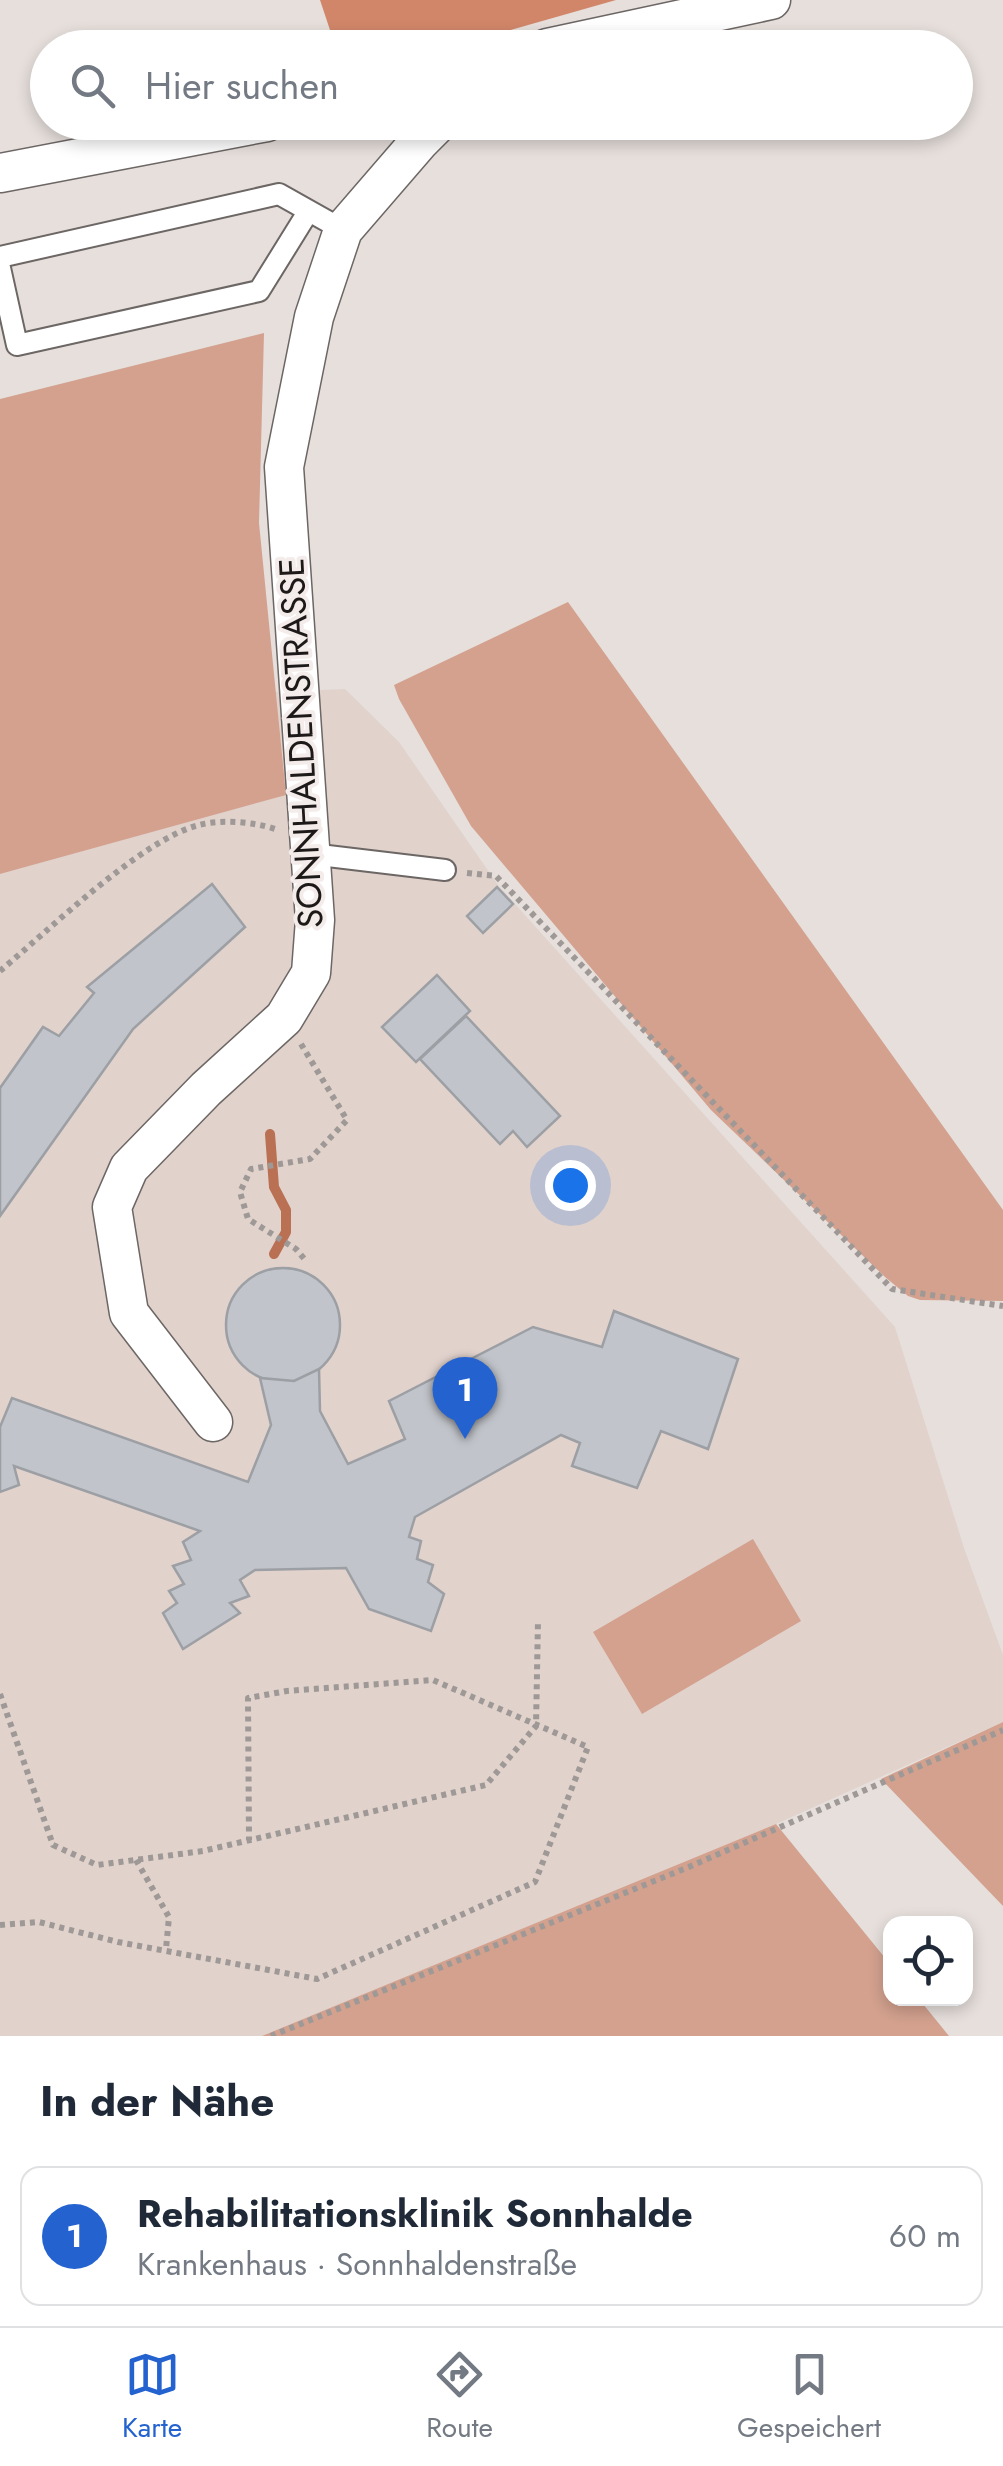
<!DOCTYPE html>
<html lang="de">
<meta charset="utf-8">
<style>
body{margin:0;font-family:Jost,sans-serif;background:#f2f2f3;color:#1f2937}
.controls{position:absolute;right:30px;bottom:30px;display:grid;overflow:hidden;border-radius:20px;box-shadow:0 5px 15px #0003}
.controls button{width:90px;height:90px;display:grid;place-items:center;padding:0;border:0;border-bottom:2px solid #e0e1e3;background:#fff;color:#1f2937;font:50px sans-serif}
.you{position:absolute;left:570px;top:1185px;width:35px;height:35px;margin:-25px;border:8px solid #fff;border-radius:50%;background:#1a73e8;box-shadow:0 0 0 15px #1a73e833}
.badge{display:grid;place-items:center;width:65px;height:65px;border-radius:50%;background:#2362cf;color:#fff;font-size:32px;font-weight:700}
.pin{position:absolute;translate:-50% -82px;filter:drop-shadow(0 2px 5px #0008)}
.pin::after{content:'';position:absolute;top:52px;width:35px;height:30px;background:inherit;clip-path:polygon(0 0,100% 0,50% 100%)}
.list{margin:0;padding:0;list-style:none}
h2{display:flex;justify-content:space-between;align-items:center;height:130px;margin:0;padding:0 40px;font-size:42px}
h2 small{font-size:32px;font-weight:400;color:#747a83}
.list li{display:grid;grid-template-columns:65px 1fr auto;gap:30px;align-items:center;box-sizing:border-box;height:140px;margin:0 20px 20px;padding:0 20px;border:2px solid #e0e1e3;border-radius:20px}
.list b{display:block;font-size:38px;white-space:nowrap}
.list p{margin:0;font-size:32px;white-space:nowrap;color:#747a83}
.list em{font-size:32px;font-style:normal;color:#747a83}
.icon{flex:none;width:55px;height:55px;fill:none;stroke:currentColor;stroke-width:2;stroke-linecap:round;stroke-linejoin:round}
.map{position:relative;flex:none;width:1003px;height:2036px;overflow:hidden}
.search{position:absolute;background:#fff;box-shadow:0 5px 15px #0003;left:30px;right:30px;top:30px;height:110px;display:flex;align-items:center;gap:25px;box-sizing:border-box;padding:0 35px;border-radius:55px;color:#747a83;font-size:38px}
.sheet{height:290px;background:#fff}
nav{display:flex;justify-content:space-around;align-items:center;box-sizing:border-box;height:140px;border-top:2px solid #e0e1e3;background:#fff;font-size:28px;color:#747a83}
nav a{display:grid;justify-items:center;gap:5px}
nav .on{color:#2362cf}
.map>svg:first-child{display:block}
.built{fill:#e1d2cc}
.green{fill:#d3a18e}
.forest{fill:#d18669}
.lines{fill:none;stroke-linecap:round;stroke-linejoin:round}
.stream{stroke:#b97053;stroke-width:10}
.building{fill:#c1c4ca;stroke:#9c9fa4;stroke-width:2.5}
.lane-casing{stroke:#6c6664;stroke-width:24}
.street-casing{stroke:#6c6664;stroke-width:41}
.path{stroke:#9e9996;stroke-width:6;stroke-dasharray:5 5;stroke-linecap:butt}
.lane{stroke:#fff;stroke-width:20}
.street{stroke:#fff;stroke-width:38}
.labels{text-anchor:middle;stroke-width:8;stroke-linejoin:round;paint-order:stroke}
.street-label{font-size:35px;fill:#1c1918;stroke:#f3ecea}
</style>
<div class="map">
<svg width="1003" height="2036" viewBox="0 0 1003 2036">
<rect width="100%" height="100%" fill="#e6dfdc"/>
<polygon class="built" points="345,689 399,742 498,885 895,1327 965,1551 1003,1655 1003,1722 776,1824 262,2036 0,2036 0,874 285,795 273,692"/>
<g class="green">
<polygon points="264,333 259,523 286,795 0,874 0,399"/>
<polygon points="568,602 1003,1210 1003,1301 920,1300 908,1296 885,1277 711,1110 471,826 399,699 394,685"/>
<polygon points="753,1539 801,1621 642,1714 593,1632"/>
<polygon points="1003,1722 1003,1906 881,1779"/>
<polygon points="776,1824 890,1964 890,1998 919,1999 949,2036 262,2036"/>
</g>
<polygon class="forest" points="320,0 616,0 451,47 336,48"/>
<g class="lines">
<polyline class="stream" points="270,1134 274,1187 286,1210 286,1232 274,1254"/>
</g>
<g class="building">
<polygon points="212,884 245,927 133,1029 0,1216 0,1088 43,1027 59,1036 94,993 87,987"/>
<polygon points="497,887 513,904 483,933 467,916"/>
<polygon points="437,975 470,1011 416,1062 382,1027"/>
<polygon points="466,1016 560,1116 527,1147 513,1131 500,1144 420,1059"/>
<circle cx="283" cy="1325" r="57"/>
<polygon points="614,1311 738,1359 708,1449 661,1431 637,1488 572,1466 580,1443 561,1435 415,1517 409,1537 421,1541 417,1559 433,1565 428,1582 444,1594 431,1631 369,1609 346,1568 255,1570 240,1580 249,1596 230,1603 240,1613 183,1649 163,1613 177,1603 169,1591 184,1584 173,1566 191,1560 183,1542 200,1531 14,1466 19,1485 0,1492 0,1427 12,1398 248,1482 271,1425 260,1378 294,1381 319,1369 320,1411 348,1464 405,1439 389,1401 533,1327 602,1347"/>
</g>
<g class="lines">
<g class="lane-casing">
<g id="lane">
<polyline points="0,257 279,194 343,230"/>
<polyline points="0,268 17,345 259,291 308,212"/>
<polyline points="311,854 445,870"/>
</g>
</g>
<g class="street-casing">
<g id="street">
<polyline points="547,48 771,0"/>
<polyline points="0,173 267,122"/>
<polyline points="213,1422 129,1313 112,1207 129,1168 206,1089 284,1018 311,973 315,920 284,467 314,317 343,230 419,142 439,122"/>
</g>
</g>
<g class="path">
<polyline points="467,873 496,876 892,1289 1003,1306"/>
<path d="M0 971C48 931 142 839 199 825 222 819 254 822 275 829"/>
<polyline points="301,1044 347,1120 310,1159 251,1169 240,1192 248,1219 296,1249 306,1261"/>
<polyline points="0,1694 53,1845 97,1865 203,1851 486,1785 536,1726 538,1620"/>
<polyline points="136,1860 169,1917 166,1949"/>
<polyline points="0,1925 39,1922 118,1942 317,1979 535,1882 588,1747 433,1680 287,1691 248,1698 249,1840"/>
<polyline points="271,2036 689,1867 1003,1730"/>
</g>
<use href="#lane" class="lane"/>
<use href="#street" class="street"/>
</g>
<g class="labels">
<g class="street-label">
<text transform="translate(301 743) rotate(-93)" y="12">SONNHALDENSTRASSE</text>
</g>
</g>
</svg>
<div class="controls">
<button><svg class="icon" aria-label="locate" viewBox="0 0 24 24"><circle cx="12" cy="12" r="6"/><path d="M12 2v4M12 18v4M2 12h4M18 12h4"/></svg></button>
</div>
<div class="you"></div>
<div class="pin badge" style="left:465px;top:1439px">1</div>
<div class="search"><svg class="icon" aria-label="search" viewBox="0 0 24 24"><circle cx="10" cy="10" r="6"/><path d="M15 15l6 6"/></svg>Hier suchen</div>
</div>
<section class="sheet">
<h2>In der Nähe<small></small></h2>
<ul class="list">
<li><span class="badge">1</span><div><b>Rehabilitationsklinik Sonnhalde</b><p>Krankenhaus · Sonnhaldenstraße</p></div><em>60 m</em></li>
</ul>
</section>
<nav>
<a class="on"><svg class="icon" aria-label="map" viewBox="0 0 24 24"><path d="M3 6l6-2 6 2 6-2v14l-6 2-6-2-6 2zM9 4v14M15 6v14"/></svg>Karte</a>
<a><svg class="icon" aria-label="directions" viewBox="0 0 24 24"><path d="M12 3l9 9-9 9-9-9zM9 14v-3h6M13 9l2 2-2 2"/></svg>Route</a>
<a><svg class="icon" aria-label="saved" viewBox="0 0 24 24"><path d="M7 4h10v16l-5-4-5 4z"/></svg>Gespeichert</a>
</nav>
